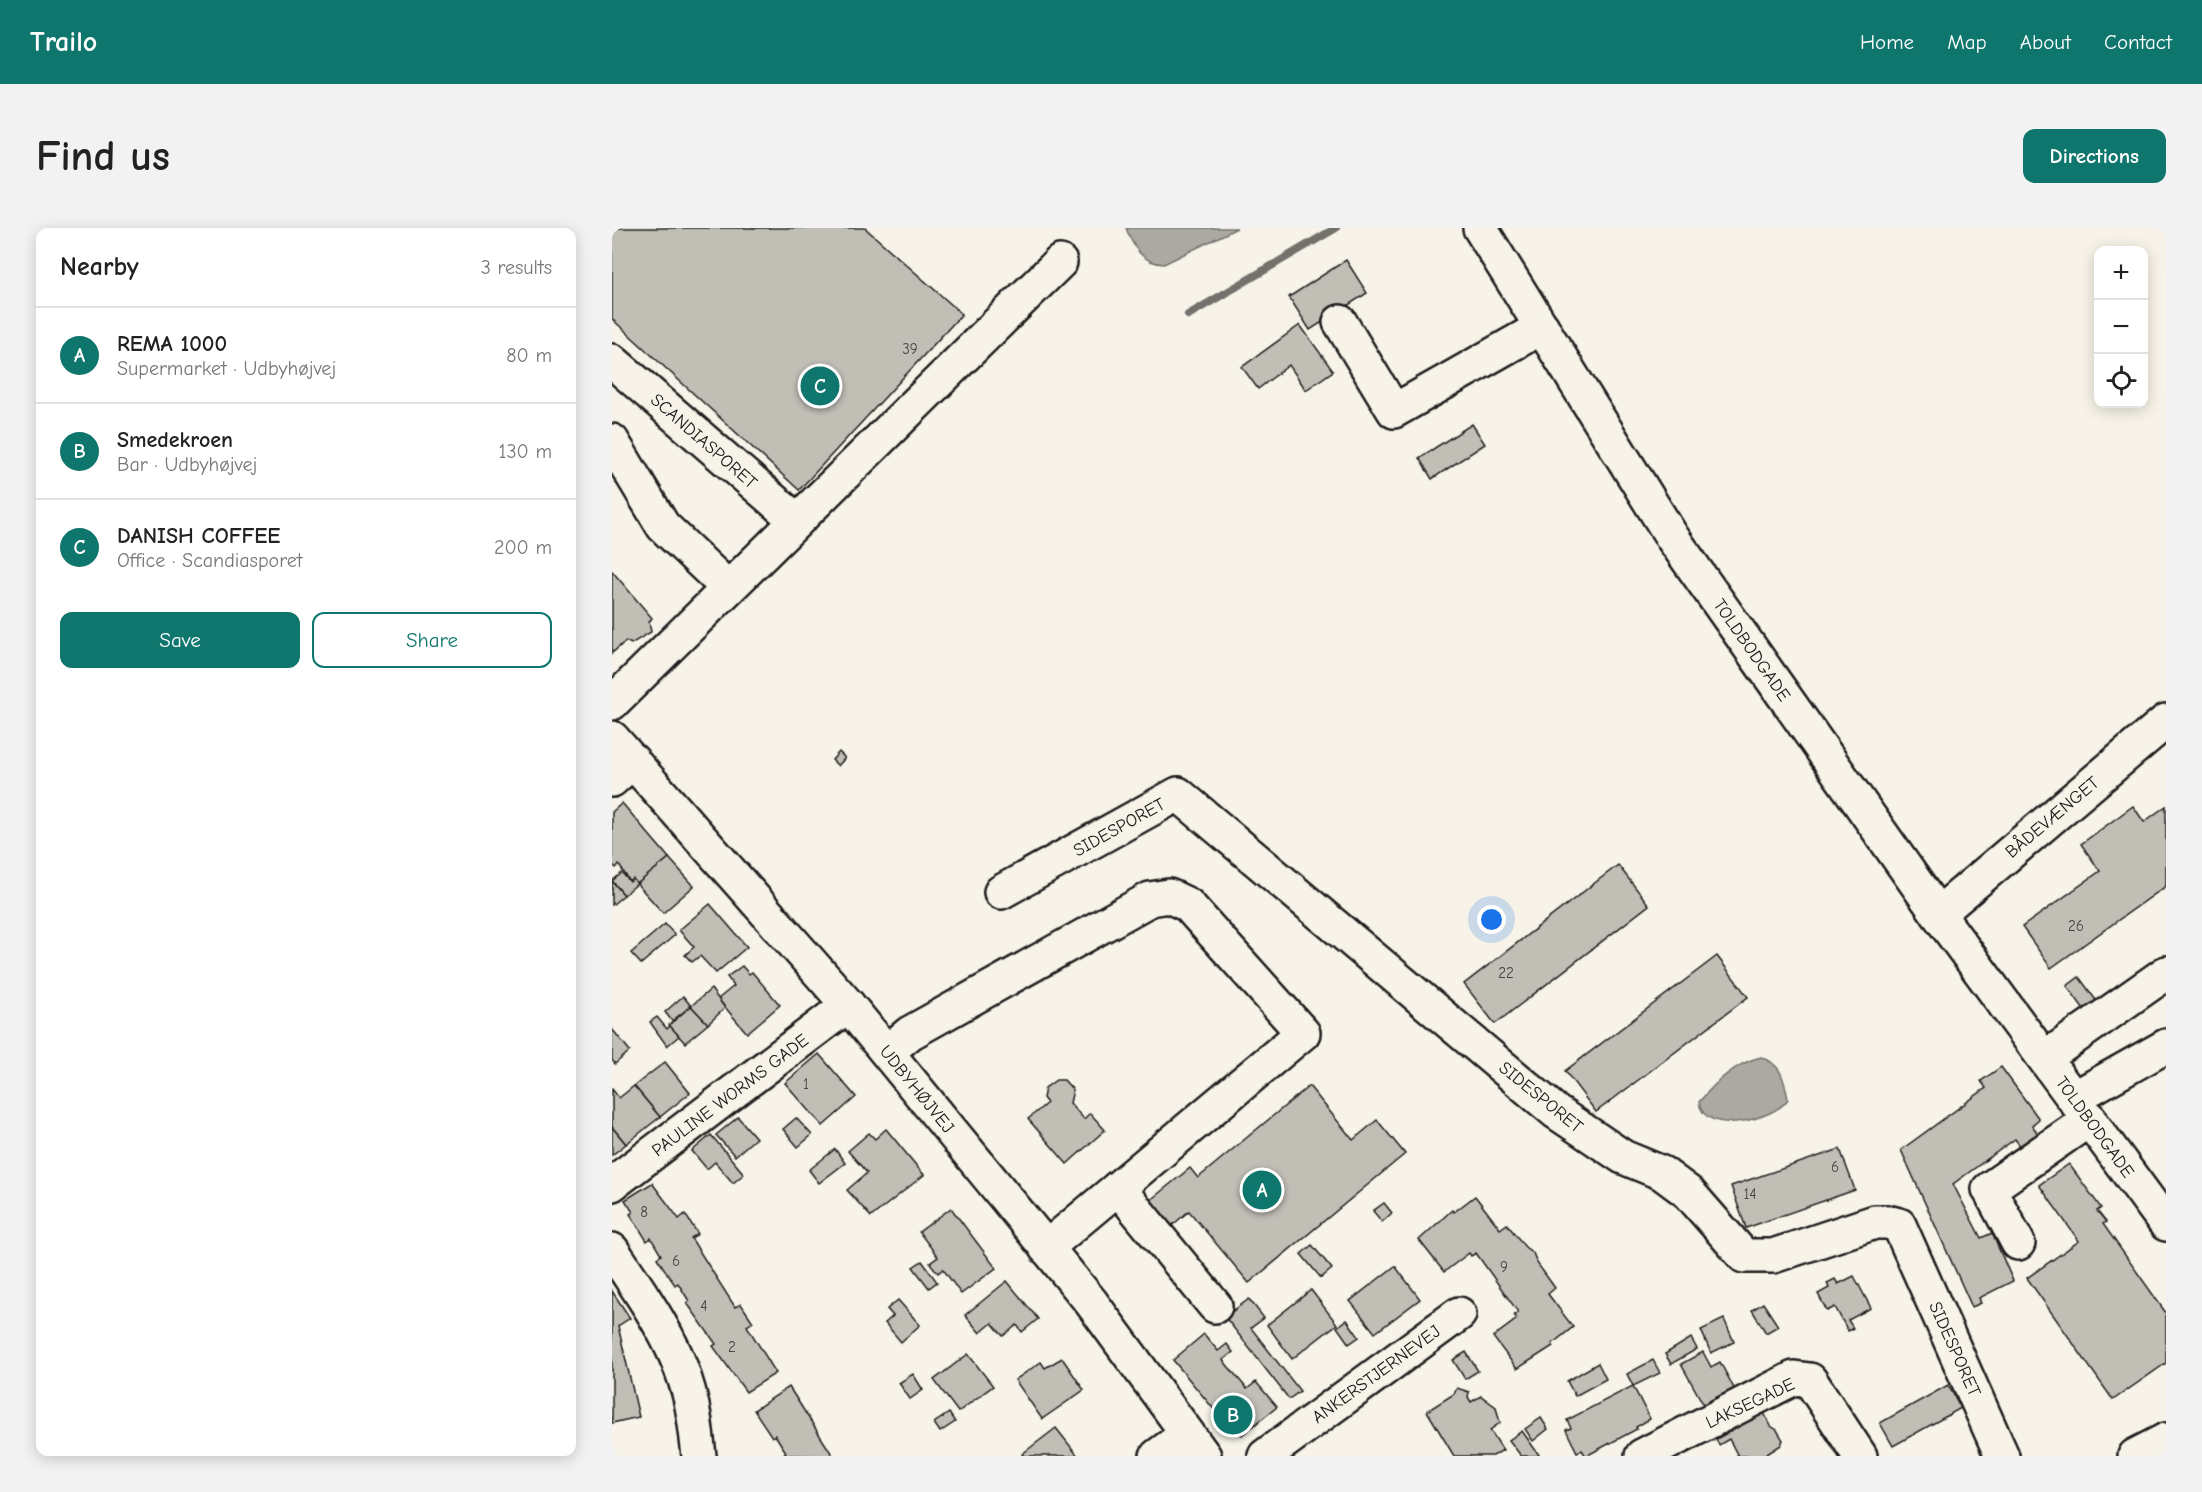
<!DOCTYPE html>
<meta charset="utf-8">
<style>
body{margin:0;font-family:"Comic Neue",sans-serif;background:#f2f2f2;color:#222}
.controls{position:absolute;right:18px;top:18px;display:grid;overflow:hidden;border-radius:12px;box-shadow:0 3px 15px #0003}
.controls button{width:54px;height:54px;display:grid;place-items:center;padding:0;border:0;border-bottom:2px solid #e0e0e0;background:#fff;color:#222;font:30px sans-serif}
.you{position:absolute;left:880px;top:692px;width:21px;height:21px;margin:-15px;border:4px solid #fff;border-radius:50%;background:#1a73e8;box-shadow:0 0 0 9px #1a73e833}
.badge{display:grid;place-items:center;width:39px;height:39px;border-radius:50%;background:#0f766e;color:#fff;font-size:20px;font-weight:700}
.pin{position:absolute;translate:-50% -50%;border:3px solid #fff;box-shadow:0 2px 6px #0006}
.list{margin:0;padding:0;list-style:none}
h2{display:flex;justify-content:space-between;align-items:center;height:78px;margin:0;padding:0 24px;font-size:26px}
h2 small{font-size:20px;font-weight:400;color:#767676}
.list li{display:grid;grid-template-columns:39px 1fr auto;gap:18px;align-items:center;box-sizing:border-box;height:96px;padding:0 24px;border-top:2px solid #e0e0e0}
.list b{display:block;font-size:22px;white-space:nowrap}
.list p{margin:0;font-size:20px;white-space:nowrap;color:#767676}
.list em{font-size:20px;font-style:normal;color:#767676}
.actions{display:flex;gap:12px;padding:18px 24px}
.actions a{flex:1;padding:14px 0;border:2px solid #0f766e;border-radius:12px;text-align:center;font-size:21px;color:#0f766e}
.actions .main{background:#0f766e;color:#fff}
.icon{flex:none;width:33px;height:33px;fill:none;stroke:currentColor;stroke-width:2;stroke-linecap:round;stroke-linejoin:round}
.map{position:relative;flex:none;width:1554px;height:1228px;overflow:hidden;border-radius:12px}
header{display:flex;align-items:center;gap:36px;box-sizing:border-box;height:84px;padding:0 30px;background:#0f766e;color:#fff}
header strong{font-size:28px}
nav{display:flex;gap:33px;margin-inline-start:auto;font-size:21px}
.intro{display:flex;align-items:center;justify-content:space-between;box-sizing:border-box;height:144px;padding:0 36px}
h1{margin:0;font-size:42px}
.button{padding:15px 27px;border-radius:12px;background:#0f766e;color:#fff;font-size:21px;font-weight:700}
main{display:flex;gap:36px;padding:0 36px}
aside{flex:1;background:#fff;border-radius:12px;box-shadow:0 3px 15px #0003}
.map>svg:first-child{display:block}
.water{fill:#aca9a2;stroke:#72716c;stroke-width:1.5}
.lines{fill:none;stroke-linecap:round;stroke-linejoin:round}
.stream{stroke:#72716c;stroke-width:8}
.building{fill:#c0beb5;stroke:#1c1c1c;stroke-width:1.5}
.minor-casing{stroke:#1c1c1c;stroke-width:38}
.minor{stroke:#f7f3e8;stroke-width:33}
.labels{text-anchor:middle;stroke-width:5;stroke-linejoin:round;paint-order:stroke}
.number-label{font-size:15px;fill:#454442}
.street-label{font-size:18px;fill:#1c1c1c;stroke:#f7f3e8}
</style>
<header>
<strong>Trailo</strong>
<nav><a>Home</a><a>Map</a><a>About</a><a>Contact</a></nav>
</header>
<div class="intro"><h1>Find us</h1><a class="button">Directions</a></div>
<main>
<aside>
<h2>Nearby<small>3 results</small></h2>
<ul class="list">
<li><span class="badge">A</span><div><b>REMA 1000</b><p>Supermarket · Udbyhøjvej</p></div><em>80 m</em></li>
<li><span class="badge">B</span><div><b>Smedekroen</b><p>Bar · Udbyhøjvej</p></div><em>130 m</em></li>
<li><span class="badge">C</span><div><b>DANISH COFFEE</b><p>Office · Scandiasporet</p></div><em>200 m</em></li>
</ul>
<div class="actions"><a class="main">Save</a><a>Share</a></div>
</aside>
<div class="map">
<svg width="1554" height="1228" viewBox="0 0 1554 1228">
<rect width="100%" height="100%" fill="#f7f3e8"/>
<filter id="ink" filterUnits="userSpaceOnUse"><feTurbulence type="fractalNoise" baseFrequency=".0167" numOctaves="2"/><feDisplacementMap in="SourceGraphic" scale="12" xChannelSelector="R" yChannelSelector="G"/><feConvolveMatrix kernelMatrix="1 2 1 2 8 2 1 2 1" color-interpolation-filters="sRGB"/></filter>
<g filter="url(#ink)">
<g class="water">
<path d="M514 0H625L552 36C530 35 521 19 514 0Z"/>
<path d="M1149 829C1170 836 1172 852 1176 871 1163 892 1091 909 1087 874 1103 855 1123 835 1149 829Z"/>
</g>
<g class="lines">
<polyline class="stream" points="576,87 724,0"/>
</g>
<g class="building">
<polygon points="0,0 253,0 350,86 187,262 0,91"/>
<polygon points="734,32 755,65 698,102 677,69"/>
<polygon points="688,97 721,143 694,162 677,137 646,161 630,139"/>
<polygon points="860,196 873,216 820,251 807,230"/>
<polygon points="0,343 40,390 37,394 39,404 19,416 14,413 0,425"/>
<polygon points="227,524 233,530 226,538 220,532"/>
<polygon points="10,575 57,630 25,656 21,651 18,654 7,637 4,640 0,636 0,584"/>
<polygon points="1521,578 1532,594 1554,578 1554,658 1439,740 1410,699 1488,643 1469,616"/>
<polygon points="57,630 82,658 51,685 25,656"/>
<polygon points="1006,637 1037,677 883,796 852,756"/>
<polygon points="10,645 18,654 21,651 25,656 12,667 0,653"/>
<polygon points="0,653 12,667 0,677"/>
<polygon points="98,676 135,719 104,745 88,728 80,734 73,727 82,719 67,702"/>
<polygon points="53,696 63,707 29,736 19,725"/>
<polygon points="1105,728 1136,769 984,884 953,843"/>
<polygon points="130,738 137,746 140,744 168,777 135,805 106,771 122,758 115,749"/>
<polygon points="1467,749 1489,779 1477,788 1455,758"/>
<polygon points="99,761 113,780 96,796 79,778"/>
<polygon points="71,768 79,778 60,793 53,784"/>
<polygon points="79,778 96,796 73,815 57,797"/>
<polygon points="45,789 55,801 58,798 67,808 55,818 38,794"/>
<polygon points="0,801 18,823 3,836 0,832"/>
<polygon points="207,826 244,869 211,898 173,855"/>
<polygon points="53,834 78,865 48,889 22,858"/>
<polygon points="1389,839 1427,891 1420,897 1428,909 1411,922 1403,911 1341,956 1369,1010 1380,1005 1401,1053 1367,1070 1369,1075 1360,1079 1289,922 1374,860 1369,853"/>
<polygon points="444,852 452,852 461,862 458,875 472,891 478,885 493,902 455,936 416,891 435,875 431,870 433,860"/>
<polygon points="22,858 48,889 14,916 0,899 0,861 7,870"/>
<polygon points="697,858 741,912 765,892 793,926 637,1055 577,983 557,1000 536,974 578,940 586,950"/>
<polygon points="126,889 144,910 123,928 104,907"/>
<polygon points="184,890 200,907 186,919 171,901"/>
<polygon points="0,899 14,916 0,927"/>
<polygon points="274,901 312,947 259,989 235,962 255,945 236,923 257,905 263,911"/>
<polygon points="99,907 132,946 121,955 103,934 95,941 80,923"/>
<polygon points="223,921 233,935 207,955 197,942"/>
<polygon points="1228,921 1243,962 1134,1000 1119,958"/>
<polygon points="1457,936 1489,980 1485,983 1494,994 1491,996 1554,1085 1554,1135 1501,1172 1415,1050 1467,1013 1427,957"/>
<polygon points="40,955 67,991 73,986 86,1006 79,1010 123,1079 129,1076 141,1094 135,1098 164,1145 134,1164 101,1118 104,1116 75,1075 77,1073 66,1055 63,1057 45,1030 49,1027 39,1010 35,1013 18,986 21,984 13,972"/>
<polygon points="863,968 888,1001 895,996 913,1019 921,1025 925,1035 943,1060 936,1066 961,1099 940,1116 941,1118 905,1141 881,1109 905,1091 902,1087 906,1084 864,1025 859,1028 857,1025 832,1044 807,1012 840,982 842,984"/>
<polygon points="772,975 780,985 770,994 761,983"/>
<polygon points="339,980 384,1040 349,1066 331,1041 326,1045 318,1035 326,1029 307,1004"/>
<polygon points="700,1017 720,1041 709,1050 689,1026"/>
<polygon points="310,1033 325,1054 317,1060 301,1039"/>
<polygon points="783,1038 808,1071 763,1105 738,1073"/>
<polygon points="1242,1048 1259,1080 1236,1092 1241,1100 1236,1103 1223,1079 1215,1083 1206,1066 1217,1060 1215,1055 1223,1051 1226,1056"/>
<polygon points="395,1053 426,1091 410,1104 405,1097 391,1108 380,1095 368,1105 353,1087"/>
<polygon points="699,1062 725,1096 680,1131 655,1097"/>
<polygon points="0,1063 18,1090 6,1098 27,1189 0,1195"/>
<polygon points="637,1071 652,1090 639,1100 688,1163 677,1171 613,1089"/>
<polygon points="286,1072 308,1097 289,1114 273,1095 281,1088 275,1081"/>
<polygon points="1151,1075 1166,1098 1154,1105 1140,1082"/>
<polygon points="1112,1091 1122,1114 1099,1125 1089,1102"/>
<polygon points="735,1092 747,1109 737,1116 725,1099"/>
<polygon points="592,1106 606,1123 615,1116 621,1124 611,1132 635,1161 644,1154 665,1179 630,1207 619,1202 561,1132"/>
<polygon points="1079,1110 1085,1121 1059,1136 1053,1126"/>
<polygon points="854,1124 866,1143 853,1151 841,1132"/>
<polygon points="1091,1124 1099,1139 1108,1134 1125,1166 1095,1183 1069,1136"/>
<polygon points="356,1126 381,1158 346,1184 322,1152"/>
<polygon points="450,1130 472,1162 430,1191 403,1152 429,1134 433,1140"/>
<polygon points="1041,1132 1048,1145 1021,1158 1038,1191 1024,1199 1025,1201 974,1228 970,1222 965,1224 954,1202 959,1200 955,1192 1021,1158 1015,1146"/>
<polygon points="986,1135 994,1151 963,1168 955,1153"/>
<polygon points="301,1146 311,1162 298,1171 287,1155"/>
<polygon points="1336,1157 1349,1180 1281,1218 1268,1195"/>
<polygon points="177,1159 221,1228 171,1227 174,1224 163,1207 160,1209 142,1182"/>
<polygon points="845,1160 857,1164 856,1169 859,1174 869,1168 884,1179 888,1195 878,1202 891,1222 881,1228 842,1228 815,1183 842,1166"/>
<polygon points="1151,1183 1159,1198 1165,1202 1171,1212 1169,1217 1152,1228 1126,1228 1117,1211 1107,1217 1104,1211 1115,1205 1113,1203"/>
<polygon points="337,1185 343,1194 328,1204 322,1195"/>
<polygon points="929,1190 936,1201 921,1213 913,1201"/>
<polygon points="444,1200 466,1228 412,1228 410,1226"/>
<polygon points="910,1203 927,1227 926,1228 909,1228 897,1212"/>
</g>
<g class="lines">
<g class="minor-casing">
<g id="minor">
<polyline points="868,0 1060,309 1326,686 1554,996"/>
<polyline points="728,94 782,183 930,99"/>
<polyline points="0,133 184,292"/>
<polyline points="0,213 51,298 116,360"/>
<polyline points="0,475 448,34"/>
<polyline points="0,510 236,777 479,1074 592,1228"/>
<polyline points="0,552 21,533"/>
<polyline points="389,664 566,566 944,884 1011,929 1050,945 1077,965 1132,1028 1161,1028 1263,994 1275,994 1287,997 1390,1228"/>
<polyline points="1326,686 1554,493"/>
<polyline points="275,824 298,805 538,671 557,668 576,677 691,805 434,1020"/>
<polyline points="1433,830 1554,745"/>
<polyline points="1462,870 1554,818"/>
<polyline points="0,956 236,777"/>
<polyline points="506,960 603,1078"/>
<polyline points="1406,1015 1377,961 1478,891"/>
<path d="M0 1022C27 1062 61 1110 74 1155 82 1179 84 1203 87 1228"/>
<polyline points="545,1228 575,1206"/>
<polyline points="653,1228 847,1086"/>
<polyline points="1030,1228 1182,1150 1198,1152 1248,1228"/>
<polyline points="1523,1228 1554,1212"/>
</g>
</g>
<use href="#minor" class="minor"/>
</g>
</g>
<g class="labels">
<g class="number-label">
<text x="298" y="126">39</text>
<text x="1464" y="703">26</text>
<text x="894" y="750">22</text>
<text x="194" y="861">1</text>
<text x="1223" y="944">6</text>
<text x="1138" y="971">14</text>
<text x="32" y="989">8</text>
<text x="64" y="1038">6</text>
<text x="892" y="1044">9</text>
<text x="92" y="1083">4</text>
<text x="120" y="1124">2</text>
</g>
<g class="street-label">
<text transform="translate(92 213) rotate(41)" y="6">SCANDIASPORET</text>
<text transform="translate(1140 422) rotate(55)" y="6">TOLDBODGADE</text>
<text transform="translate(1440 589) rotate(-40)" y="6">BÅDEVÆNGET</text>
<text transform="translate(507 599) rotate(-29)" y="6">SIDESPORET</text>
<text transform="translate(305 861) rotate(51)" y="6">UDBYHØJVEJ</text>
<text transform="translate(118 867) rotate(-37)" y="6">PAULINE WORMS GADE</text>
<text transform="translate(929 869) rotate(39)" y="6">SIDESPORET</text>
<text transform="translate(1483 899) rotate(54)" y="6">TOLDBODGADE</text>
<text transform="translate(1343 1121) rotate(66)" y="6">SIDESPORET</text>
<text transform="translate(764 1146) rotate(-36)" y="6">ANKERSTJERNEVEJ</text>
<text transform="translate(1138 1175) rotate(-25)" y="6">LAKSEGADE</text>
</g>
</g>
</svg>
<div class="controls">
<button>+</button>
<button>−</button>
<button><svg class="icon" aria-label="locate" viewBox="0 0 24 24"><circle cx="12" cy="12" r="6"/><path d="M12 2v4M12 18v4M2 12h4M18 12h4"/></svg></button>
</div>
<div class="you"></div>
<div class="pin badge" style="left:650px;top:962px">A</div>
<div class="pin badge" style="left:621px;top:1187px">B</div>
<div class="pin badge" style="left:208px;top:158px">C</div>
</div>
</main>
